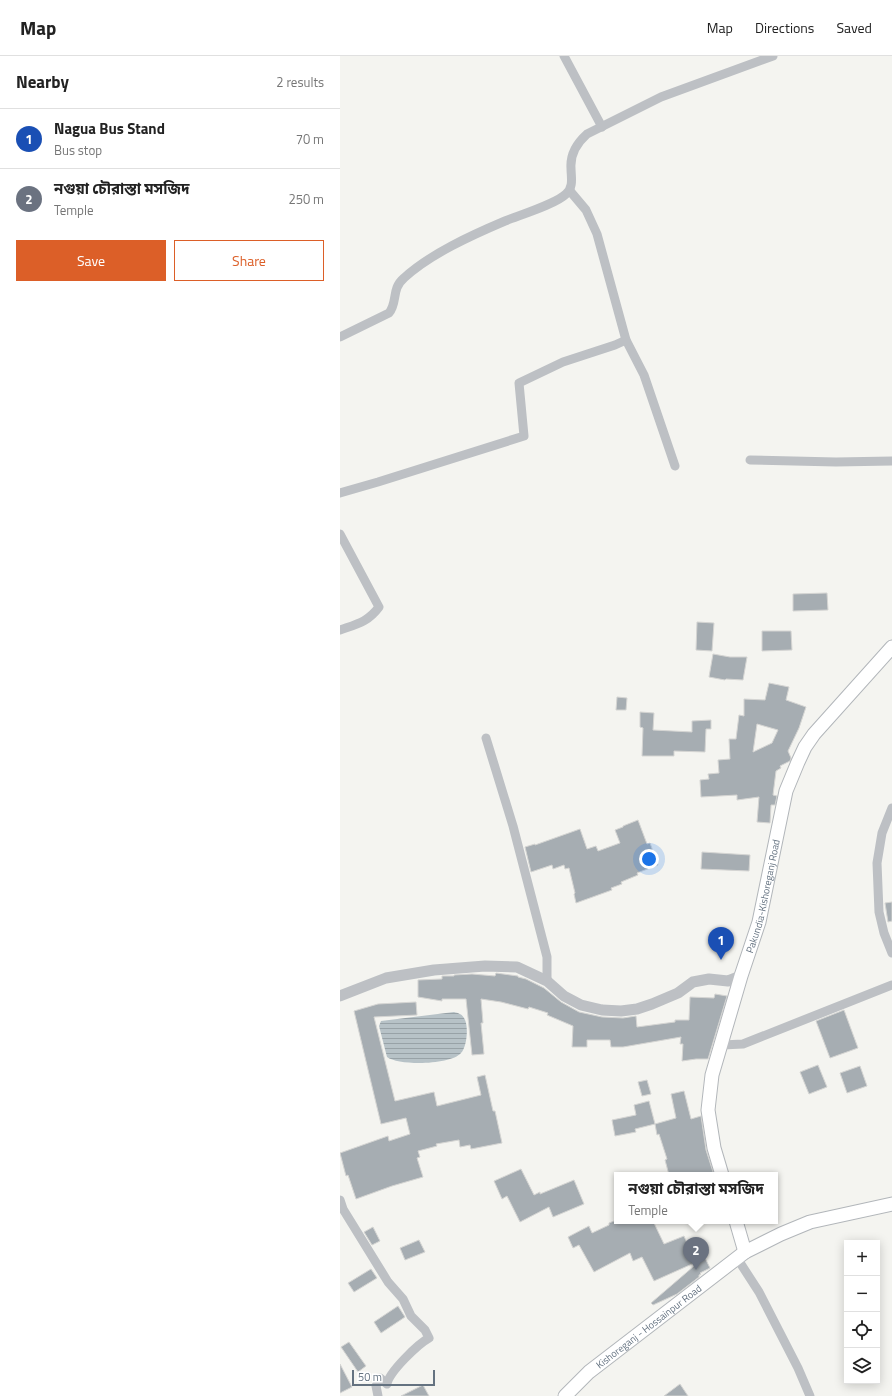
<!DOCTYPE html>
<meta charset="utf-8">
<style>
body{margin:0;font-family:"Titillium Web","Noto Sans Bengali",sans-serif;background:#f2f2f2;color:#222}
.controls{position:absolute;right:12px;bottom:12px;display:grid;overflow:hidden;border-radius:0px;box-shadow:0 2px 10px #0003}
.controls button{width:36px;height:36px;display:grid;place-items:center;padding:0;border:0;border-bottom:1px solid #e0e0e0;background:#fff;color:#222;font:20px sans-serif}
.scale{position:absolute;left:12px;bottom:10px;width:83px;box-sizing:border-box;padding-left:4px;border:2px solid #647280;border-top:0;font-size:11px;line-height:14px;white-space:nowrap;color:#647280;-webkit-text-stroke:3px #fff;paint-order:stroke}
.you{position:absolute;left:309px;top:803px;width:14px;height:14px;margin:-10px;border:3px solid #fff;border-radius:50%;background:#1a73e8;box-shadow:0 0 0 6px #1a73e833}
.badge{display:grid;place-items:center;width:26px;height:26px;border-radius:50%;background:#dc5f28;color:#fff;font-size:13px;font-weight:700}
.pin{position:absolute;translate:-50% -33px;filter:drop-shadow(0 1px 2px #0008)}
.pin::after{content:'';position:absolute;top:21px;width:14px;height:12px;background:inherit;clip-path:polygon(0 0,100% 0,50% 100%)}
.popup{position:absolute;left:274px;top:1116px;width:164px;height:52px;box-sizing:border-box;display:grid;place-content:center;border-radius:0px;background:#fff;filter:drop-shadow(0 1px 3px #0005);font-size:13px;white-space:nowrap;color:#767676}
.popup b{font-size:15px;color:#222}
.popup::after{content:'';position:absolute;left:50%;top:100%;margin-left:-8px;border:8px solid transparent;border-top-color:#fff}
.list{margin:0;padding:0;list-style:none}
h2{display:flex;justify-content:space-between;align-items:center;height:52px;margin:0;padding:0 16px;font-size:17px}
h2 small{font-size:13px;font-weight:400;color:#767676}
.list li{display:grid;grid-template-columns:26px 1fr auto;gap:12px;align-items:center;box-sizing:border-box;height:60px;padding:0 16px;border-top:1px solid #e0e0e0}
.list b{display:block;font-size:15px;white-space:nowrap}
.list p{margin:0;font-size:13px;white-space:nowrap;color:#767676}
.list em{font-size:13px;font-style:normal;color:#767676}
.actions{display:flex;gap:8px;padding:12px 16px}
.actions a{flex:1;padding:9px 0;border:1px solid #dc5f28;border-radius:0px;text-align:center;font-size:14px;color:#dc5f28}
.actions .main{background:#dc5f28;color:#fff}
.icon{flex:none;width:22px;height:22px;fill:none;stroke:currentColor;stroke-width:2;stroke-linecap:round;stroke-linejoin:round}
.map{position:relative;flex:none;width:552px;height:1340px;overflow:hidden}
header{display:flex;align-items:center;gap:24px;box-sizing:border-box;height:56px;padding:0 20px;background:#fff;border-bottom:1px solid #e0e0e0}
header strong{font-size:19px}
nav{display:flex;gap:22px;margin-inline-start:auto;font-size:14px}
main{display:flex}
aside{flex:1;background:#fff}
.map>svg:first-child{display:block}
.water{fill:url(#water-rules)}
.building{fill:#a6adb2;stroke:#d5d5d3;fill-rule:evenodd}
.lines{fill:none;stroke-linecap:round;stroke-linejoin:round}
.secondary-casing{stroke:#b2b6ba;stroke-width:15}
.minor{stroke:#bdc0c4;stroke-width:9}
.tertiary{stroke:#bdc0c4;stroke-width:11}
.secondary{stroke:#fff;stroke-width:13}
.labels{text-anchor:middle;stroke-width:4;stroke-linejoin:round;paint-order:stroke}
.street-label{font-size:10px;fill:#647280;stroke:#fff}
</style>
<header>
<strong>Map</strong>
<nav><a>Map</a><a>Directions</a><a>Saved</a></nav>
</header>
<main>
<aside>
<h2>Nearby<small>2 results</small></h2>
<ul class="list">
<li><span class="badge" style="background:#1a4fb4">1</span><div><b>Nagua Bus Stand</b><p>Bus stop</p></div><em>70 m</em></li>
<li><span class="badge" style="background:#6b7280">2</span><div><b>নগুয়া চৌরাস্তা মসজিদ</b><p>Temple</p></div><em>250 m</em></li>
</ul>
<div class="actions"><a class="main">Save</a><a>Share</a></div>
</aside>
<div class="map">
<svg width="552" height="1340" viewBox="0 0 552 1340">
<defs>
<pattern id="water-rules" width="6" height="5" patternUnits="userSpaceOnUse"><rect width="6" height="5" fill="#b7c2c7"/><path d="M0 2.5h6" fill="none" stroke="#98a2a7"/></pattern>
</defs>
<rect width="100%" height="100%" fill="#f4f4f0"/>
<path class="water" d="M114 956C118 957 122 958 124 962 129 969 127 991 121 997 111 1009 59 1010 47 1001L39 970 41 965Z"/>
<g class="building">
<polygon points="487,537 488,554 453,555 453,538"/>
<polygon points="357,566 374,567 372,595 356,594"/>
<polygon points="422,575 451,575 452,594 422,595"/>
<polygon points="373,598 390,601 407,601 403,624 386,623 385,624 369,621"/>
<path d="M429 627 449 631 446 644 466 651 459 672 448 695 451 702 450 705 440 710 441 712 436 715 433 739 437 740 435 749H431L430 767 417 766 419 741 397 744V739L361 741 360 724 369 723 368 718 379 717 378 704 390 703 389 683H396L399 659 404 660V643L425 644ZM417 668 438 674 432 687 413 696Z"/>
<polygon points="277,641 287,642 286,654 276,654"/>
<polygon points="300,656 314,657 313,674 352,676 352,665 371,664 371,673 366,673 365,696 334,695 334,700 302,700 303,672 300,671"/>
<polygon points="298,764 307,788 310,787 318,809 297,817 298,819 281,826 282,828 271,832 272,834 236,847 234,838 235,837 229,812 225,813 224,809 213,813 212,809 191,816 185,791 195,788 195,789 240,773 247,793 256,790 258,795 280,787 275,774 283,771 283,770"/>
<polygon points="362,796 410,799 409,815 361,813"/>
<polygon points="552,846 552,865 548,866 545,847"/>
<polygon points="156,917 178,920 178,921 186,923 204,932 221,946 239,956 262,961 283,962 296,960 297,971 335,966 335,964 349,964 350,941 374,942 375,938 387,940 368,1003 356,1003 342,1005 343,988 340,988 341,981 283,991 271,991 270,984 247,984 247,991 232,991 233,970 207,959 208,957 189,951 188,953 161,946 141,943 143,967 141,967 144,998 132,999 126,943 102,943 102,945 78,941 78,924 102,923 102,920 114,920 114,919 132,918 155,920"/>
<polygon points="76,946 77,959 34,961 55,1045 94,1036 97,1050 141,1039 137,1021 145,1019 153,1055 155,1055 162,1087 131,1093 130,1089 120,1091 119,1084 96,1088 97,1090 78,1095 80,1101 77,1102 83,1121 52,1130 16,1143 8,1119 6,1120 0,1097 48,1080 49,1085 70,1078 66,1062 41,1068 14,955 38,948"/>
<polygon points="504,954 518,992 490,1002 476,965"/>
<polygon points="478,1009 487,1031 469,1038 460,1016"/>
<polygon points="520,1010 527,1030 507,1037 500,1017"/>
<polygon points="307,1024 311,1038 302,1040 298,1026"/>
<polygon points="344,1035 351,1063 361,1060 366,1094 374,1119 329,1119 325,1104 327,1103 319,1078 317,1079 315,1068 295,1073 296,1076 275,1080 272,1064 296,1059 294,1049 309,1045 315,1068 336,1062 331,1038"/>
<polygon points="181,1113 194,1139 200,1136 200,1138 234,1124 244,1148 213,1161 209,1151 180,1166 167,1140 162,1143 154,1125"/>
<polygon points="274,1165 313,1165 324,1188 344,1180 349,1192 358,1188 370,1212 360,1217 361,1218 359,1219 359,1221 337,1238 313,1249 311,1247 361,1204 314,1225 302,1201 293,1205 290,1197 254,1216 239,1189 233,1192 228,1181 249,1170 252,1177 269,1169 269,1167"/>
<polygon points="33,1171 40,1185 32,1189 24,1176"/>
<polygon points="79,1184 85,1196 65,1204 60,1192"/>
<polygon points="31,1213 37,1222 14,1236 8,1227"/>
<polygon points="58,1250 65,1261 41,1277 34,1266"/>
<polygon points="9,1286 26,1310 18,1316 1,1291"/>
<polygon points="0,1308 12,1331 0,1337"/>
<polygon points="340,1328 348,1340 324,1340"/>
<polygon points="83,1329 89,1340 61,1340"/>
</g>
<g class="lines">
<g class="secondary-casing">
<g id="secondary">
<path id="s1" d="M382 1119 374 1092 368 1054 372 1019 401 920 419 866 446 735 458 706 465 691 474 678 552 591"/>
<polyline points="396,1165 405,1196"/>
<path id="s2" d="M225 1340 249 1316 405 1196 441 1178 470 1166 552 1148"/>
</g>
</g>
<g class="minor">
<polyline points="224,0 262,71"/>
<polyline points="230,135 246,154 257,178 286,284 304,319 335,410"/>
<path d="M0 281 49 257C58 246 51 233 64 222 90 198 132 179 165 165 180 159 216 148 226 138 234 131 231 121 231 112 230 98 237 87 247 78L321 41 433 0"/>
<polyline points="410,404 496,406 552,405"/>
<polyline points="0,437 38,426 184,380 179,327 223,306 275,289 286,284"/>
<path d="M0 478 39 551C28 566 17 568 0 574"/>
<polyline points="146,682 173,770 207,901 207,925"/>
<polyline points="552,752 542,777 537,807 539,856 544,877 552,897"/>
<polyline points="382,989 403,988 552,929"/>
<path d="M0 1144 3 1153 48 1226 63 1243 71 1260 85 1274 89 1282C78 1288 49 1316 47 1328L40 1322 36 1330 38 1340"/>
<polyline points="397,1202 419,1236 458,1312 470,1340"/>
</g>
<polyline class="tertiary" points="0,940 46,922 94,914 145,910 177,911 207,925 224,940 241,949 262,954 281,955 297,953 312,948 338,937 353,926 369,923 388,925 401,920"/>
<use href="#secondary" class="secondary"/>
</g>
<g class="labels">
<g class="street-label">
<text dy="4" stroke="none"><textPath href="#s1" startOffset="288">Pakundia-Kishoreganj Road</textPath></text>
<text dy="4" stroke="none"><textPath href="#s2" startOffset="109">Kishoreganj - Hossainpur Road</textPath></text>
</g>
</g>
</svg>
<div class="controls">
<button>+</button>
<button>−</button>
<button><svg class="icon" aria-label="locate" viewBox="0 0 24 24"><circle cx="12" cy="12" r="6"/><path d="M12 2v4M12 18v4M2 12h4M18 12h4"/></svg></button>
<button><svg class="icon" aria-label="layers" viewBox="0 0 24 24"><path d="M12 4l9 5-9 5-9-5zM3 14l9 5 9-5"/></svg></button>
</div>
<div class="scale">50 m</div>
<div class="you"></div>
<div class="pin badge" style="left:381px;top:904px;background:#1a4fb4">1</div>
<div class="pin badge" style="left:356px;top:1214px;background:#6b7280">2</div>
<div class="popup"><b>নগুয়া চৌরাস্তা মসজিদ</b>Temple</div>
</div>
</main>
